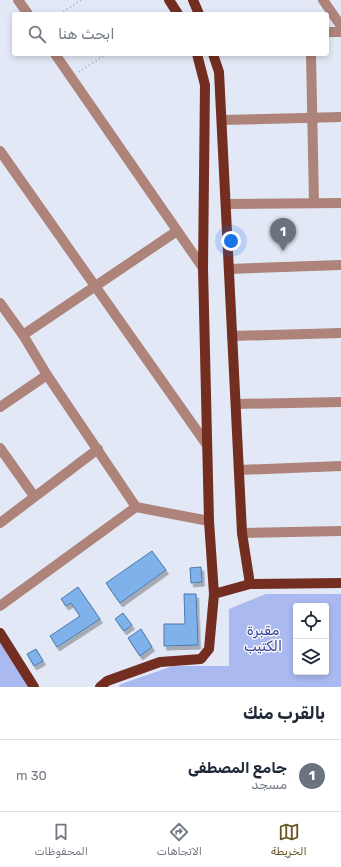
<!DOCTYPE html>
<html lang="ar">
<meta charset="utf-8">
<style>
body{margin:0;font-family:Rubik,Cairo,sans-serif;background:#f2f2f3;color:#1f2937;direction:rtl}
.controls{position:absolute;right:12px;bottom:12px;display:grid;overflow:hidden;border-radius:4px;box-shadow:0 2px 6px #0003}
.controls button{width:36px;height:36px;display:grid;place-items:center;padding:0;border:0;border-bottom:1px solid #e0e1e3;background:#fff;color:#1f2937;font:20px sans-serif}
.you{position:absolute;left:231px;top:241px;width:14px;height:14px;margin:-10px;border:3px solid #fff;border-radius:50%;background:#1a73e8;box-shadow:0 0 0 6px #1a73e833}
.badge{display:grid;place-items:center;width:26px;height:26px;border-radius:50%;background:#655522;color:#fff;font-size:13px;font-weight:700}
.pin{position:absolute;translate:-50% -33px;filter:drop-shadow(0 1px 2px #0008)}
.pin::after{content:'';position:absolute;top:21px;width:14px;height:12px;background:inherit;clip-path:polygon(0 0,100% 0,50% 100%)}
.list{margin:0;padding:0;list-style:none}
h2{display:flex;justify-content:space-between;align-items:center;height:52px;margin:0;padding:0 16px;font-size:17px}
h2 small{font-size:13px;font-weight:400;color:#747a83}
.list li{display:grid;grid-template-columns:26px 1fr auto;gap:12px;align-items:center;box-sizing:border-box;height:72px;padding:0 16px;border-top:1px solid #e0e1e3}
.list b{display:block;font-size:15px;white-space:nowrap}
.list p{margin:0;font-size:13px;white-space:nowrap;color:#747a83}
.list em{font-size:13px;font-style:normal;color:#747a83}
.icon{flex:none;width:22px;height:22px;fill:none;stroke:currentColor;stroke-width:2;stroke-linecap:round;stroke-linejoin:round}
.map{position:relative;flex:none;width:341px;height:687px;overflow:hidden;direction:ltr}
.search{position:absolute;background:#fff;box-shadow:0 2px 6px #0003;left:12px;right:12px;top:12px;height:44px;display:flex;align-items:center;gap:10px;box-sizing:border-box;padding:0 14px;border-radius:4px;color:#747a83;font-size:15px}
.sheet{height:124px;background:#fff}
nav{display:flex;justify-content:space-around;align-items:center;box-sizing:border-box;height:56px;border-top:1px solid #e0e1e3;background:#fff;font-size:11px;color:#747a83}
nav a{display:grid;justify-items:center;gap:2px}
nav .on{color:#655522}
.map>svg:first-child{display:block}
.green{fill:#aabaf1;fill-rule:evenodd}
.building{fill:#7fb2eb;stroke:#4879ae;filter:url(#shadow)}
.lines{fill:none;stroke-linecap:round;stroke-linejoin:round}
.path{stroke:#a8adc0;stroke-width:2;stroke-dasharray:1 3;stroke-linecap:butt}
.minor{stroke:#ad837a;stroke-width:10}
.major{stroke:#732e21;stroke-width:10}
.labels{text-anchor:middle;stroke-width:3;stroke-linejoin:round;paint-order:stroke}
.park-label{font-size:14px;fill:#3644a0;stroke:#f5f5f5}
</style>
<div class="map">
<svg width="341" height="687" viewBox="0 0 341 687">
<defs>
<filter id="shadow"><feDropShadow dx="2.5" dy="4" stdDeviation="0" flood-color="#0004"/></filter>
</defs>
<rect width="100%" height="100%" fill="#e3e8f6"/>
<g class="green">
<path d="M266 594H341V687H118L121 684 173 666H229V609ZM296 606H326V672H296Z"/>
<polygon points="0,633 34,687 0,687"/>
</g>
<g class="building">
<polygon points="152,551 166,570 120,603 106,583"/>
<polygon points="201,567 202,582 191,583 190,568"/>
<polygon points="78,587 100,619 57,647 50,636 80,616 71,603 66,606 61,599"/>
<polygon points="184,594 196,594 198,645 164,646 164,624 185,624"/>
<polygon points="123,613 132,625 124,631 115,619"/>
<polygon points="141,629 152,647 140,656 128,638"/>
<polygon points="36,649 43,661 34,666 27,654"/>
</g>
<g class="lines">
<g class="path">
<polyline points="60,14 81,0"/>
<polyline points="79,72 106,54"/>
</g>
<g class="minor">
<polyline points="18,0 28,14"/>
<polyline points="323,0 341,26"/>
<polyline points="327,32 341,32"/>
<polyline points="55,54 203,268"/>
<polyline points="311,54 314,203"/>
<polyline points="222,120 341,117"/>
<polyline points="0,151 207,445"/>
<polyline points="226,204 341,203"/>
<polyline points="229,269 341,265"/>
<polyline points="0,303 23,335 47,375 136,507"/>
<polyline points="23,335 177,231"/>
<polyline points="232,336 341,333"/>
<polyline points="236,404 341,402"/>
<polyline points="0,407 47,375"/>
<polyline points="0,448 34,496"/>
<polyline points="239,470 341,466"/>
<polyline points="0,523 98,449"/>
<polyline points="242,533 341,531"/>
<polyline points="0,606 136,507 209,521"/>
</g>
<g class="major">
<polyline points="169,0 178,14"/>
<polyline points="193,0 199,14"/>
<polyline points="197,54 205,85 203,268 209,521 214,594"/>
<polyline points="213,54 219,72 242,533 250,584"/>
<polyline points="0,633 34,687"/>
<polyline points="100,687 107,681 160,662 201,659 209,649 214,594 250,584 341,583"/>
</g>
</g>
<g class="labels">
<g class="park-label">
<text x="263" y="635">مقبرة<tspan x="263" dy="16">الكتيب</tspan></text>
</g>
</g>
</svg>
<div class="controls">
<button><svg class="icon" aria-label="locate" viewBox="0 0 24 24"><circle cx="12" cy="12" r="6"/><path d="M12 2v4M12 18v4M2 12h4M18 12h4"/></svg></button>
<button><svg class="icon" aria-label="layers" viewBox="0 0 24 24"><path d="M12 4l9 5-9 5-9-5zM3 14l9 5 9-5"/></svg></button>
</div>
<div class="you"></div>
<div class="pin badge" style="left:283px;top:251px;background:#6b7280">1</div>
<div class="search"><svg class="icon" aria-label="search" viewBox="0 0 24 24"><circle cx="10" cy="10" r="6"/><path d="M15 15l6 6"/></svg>ابحث هنا</div>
</div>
<section class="sheet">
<h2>بالقرب منك<small></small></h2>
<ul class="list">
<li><span class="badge" style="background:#6b7280">1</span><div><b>جامع المصطفى</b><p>مسجد</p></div><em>30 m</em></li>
</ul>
</section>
<nav>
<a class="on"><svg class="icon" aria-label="map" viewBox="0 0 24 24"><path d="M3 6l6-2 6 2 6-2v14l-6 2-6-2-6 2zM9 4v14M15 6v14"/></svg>الخريطة</a>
<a><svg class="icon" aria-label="directions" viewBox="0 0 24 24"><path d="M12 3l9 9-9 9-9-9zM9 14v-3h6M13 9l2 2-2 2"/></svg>الاتجاهات</a>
<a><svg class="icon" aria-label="saved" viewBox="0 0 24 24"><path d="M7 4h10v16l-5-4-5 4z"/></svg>المحفوظات</a>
</nav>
